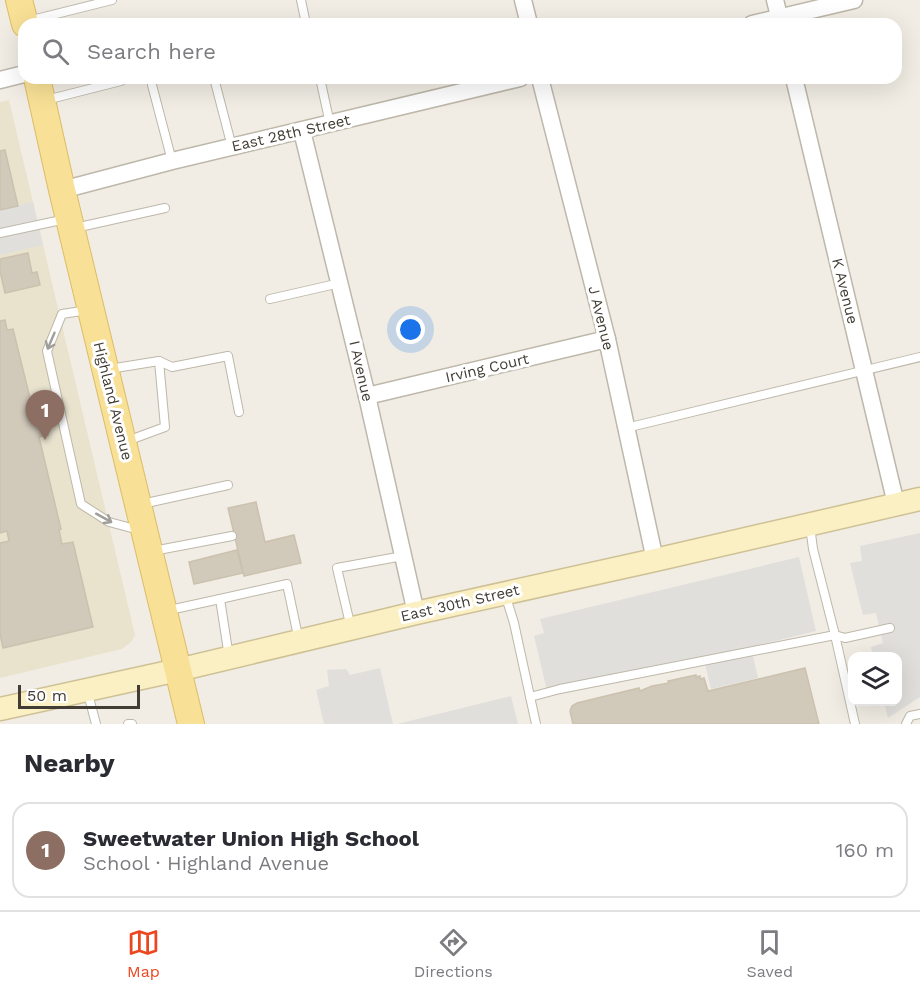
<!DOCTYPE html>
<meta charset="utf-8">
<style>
body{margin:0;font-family:"Work Sans",sans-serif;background:#f7f7f7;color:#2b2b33}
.controls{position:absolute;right:18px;bottom:18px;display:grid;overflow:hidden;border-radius:12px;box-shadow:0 6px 24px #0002}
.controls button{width:54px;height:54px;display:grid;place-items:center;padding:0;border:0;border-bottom:2px solid #e1e1e2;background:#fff;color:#2b2b33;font:30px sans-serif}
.scale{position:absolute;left:18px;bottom:15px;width:122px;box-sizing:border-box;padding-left:6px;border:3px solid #423d34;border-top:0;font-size:16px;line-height:21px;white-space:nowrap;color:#423d34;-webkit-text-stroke:4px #fff;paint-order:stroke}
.you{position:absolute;left:411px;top:330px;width:21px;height:21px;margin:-15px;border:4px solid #fff;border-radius:50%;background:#1a73e8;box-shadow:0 0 0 9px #1a73e833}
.badge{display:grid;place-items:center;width:39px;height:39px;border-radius:50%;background:#ec461f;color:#fff;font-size:20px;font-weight:700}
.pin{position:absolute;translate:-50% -50px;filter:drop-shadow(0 2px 3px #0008)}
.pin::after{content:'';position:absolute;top:32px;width:21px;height:18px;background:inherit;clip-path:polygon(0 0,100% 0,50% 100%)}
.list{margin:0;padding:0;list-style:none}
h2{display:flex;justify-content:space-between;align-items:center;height:78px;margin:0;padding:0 24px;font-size:26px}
h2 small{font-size:20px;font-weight:400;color:#7c7c81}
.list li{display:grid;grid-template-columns:39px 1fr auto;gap:18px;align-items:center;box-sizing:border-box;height:96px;margin:0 12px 12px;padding:0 12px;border:2px solid #e1e1e2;border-radius:18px}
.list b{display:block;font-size:22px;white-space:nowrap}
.list p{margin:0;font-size:20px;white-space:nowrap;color:#7c7c81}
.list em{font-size:20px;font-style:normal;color:#7c7c81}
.icon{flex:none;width:33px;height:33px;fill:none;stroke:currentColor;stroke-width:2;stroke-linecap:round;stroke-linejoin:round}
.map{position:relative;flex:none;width:920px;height:724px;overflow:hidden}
.search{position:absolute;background:#fff;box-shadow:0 6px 24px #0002;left:18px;right:18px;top:18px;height:66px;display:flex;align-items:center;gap:15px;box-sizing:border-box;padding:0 21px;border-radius:18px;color:#7c7c81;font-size:22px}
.sheet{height:186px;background:#fff}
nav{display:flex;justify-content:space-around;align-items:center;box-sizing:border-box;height:84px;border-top:2px solid #e1e1e2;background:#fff;font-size:16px;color:#7c7c81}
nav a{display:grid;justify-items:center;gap:3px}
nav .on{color:#ec461f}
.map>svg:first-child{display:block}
.education{fill:#e9e3ce}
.parking{fill:#e1dfdc}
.building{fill:#d1c9ba;stroke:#ccc1ae;stroke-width:1.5}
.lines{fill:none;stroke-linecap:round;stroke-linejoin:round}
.lane-casing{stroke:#beb8aa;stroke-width:10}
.street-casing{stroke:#beb8aa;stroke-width:19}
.secondary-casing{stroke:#cec196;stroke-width:25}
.primary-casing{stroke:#dbbd67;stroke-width:28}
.lane{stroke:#fff;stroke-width:8}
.street{stroke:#fff;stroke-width:16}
.secondary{stroke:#fbf0c3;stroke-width:22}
.primary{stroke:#f8e096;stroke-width:26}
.oneway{stroke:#a09e9a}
.labels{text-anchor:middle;stroke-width:6;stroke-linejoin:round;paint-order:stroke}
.street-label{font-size:15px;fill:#423d34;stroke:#fff}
</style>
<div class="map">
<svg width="920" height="724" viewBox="0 0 920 724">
<rect width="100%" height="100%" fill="#f1ede4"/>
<polygon class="education" points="9,100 135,635 132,641 122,649 0,678 0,102"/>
<g class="parking">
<polygon points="33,202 43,245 0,255 0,209"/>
<polygon points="920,533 920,697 888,718 884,702 898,702 898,656 873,656 871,647 883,643 876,613 863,615 850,563 862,561 860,546"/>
<polygon points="799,557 816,631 751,647 758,678 711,689 704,659 548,695 534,636 544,633 540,619"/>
<polygon points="380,668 393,724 324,724 316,690 329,686 327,670 346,669 350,675"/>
<polygon points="511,696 518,724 397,724"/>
</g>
<g class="building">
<polygon points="5,150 18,206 0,210 0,151"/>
<polygon points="28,253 32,273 37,272 40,285 5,293 0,271 0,259"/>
<polygon points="5,320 7,330 13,329 33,410 42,408 48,435 39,437 61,529 59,530 62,544 73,542 93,627 3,648 0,634 0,543 9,541 7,531 0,533 0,321"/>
<polygon points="256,502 265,542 294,535 301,563 244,576 228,508"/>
<polygon points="237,550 243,573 194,584 189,562"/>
<polygon points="805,668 819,724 573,724 570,711 572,706 577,703 639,688 640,691 652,686 669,683 668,681 696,675 696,677 700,676 700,679 704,678 708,691"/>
</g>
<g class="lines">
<g class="lane-casing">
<g id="lane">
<polyline points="301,0 306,24"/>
<polyline points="28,21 112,0"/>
<polyline points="214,78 232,147"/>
<polyline points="320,78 330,124"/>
<polyline points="152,85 172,161"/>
<polyline points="46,100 121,81 120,78"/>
<polyline points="75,228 165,208"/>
<polyline points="0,233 66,219"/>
<polyline points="270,299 340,283"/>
<polyline points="88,310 62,314 47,351 81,504 109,522 139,530"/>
<polyline points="159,361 172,367 228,356 239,412"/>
<polyline points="109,369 159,361 165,427 127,441"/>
<polyline points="626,428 920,357"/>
<polyline points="142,504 228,485"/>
<polyline points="810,526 813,549 835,635 855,724"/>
<polyline points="153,551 232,536"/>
<polyline points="505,594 514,623 536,724"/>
<polyline points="165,611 220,599"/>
<polyline points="351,628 337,568 403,556"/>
<polyline points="229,657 220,599 287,584 299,641"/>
<polyline points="87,690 96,724"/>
<polyline points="530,697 560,689 835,635 845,638 890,628"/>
<polyline points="128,724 132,724"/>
<polyline points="906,724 910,716 920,714"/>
</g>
</g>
<g class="street-casing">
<g id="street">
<polyline points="523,0 529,24"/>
<polyline points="775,0 781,24"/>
<polyline points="752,24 854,0"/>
<polyline points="540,78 607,339 655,560"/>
<polyline points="794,78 896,504"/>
<polyline points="0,80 24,74"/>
<polyline points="302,131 367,396 416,613"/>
<polyline points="62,190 172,161 520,78"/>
<polyline points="367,396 607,339"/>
</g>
</g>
<g class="secondary-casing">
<polyline id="secondary" points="0,709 178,670 416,613 655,560 920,499"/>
</g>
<g class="primary-casing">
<g id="primary">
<polyline points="19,0 25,24"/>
<polyline points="37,78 62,190 191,724"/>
</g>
</g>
<use href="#lane" class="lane"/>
<use href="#street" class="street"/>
<use href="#secondary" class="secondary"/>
<use href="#primary" class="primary"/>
</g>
<defs><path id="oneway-shaft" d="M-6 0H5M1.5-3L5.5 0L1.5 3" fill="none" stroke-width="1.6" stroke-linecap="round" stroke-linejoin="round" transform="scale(1.5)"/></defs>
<g class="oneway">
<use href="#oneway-shaft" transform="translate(51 341) rotate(113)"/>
<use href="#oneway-shaft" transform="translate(104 518) rotate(29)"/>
</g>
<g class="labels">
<g class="street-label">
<text transform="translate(291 133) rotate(-13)" y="5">East 28th Street</text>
<text transform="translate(845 291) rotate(76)" y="5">K Avenue</text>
<text transform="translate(601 318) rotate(76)" y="5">J Avenue</text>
<text transform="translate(487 368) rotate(-13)" y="5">Irving Court</text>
<text transform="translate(361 371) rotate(77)" y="5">I Avenue</text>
<text transform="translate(113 401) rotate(76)" y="5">Highland Avenue</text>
<text transform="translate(460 603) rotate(-13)" y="5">East 30th Street</text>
</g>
</g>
</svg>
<div class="controls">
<button><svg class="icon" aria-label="layers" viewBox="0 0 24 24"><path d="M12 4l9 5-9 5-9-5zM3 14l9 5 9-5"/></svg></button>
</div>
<div class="scale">50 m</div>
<div class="you"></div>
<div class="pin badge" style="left:45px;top:440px;background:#8d6e63">1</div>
<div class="search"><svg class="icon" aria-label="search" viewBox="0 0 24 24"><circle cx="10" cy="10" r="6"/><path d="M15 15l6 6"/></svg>Search here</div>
</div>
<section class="sheet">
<h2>Nearby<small></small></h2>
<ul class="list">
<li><span class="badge" style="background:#8d6e63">1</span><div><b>Sweetwater Union High School</b><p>School · Highland Avenue</p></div><em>160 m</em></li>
</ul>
</section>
<nav>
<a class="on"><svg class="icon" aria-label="map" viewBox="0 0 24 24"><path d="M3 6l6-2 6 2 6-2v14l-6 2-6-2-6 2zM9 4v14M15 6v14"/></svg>Map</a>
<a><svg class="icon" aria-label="directions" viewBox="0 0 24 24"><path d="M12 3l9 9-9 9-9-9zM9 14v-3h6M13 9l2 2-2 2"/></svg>Directions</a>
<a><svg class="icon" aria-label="saved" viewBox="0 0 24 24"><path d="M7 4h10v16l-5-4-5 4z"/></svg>Saved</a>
</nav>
